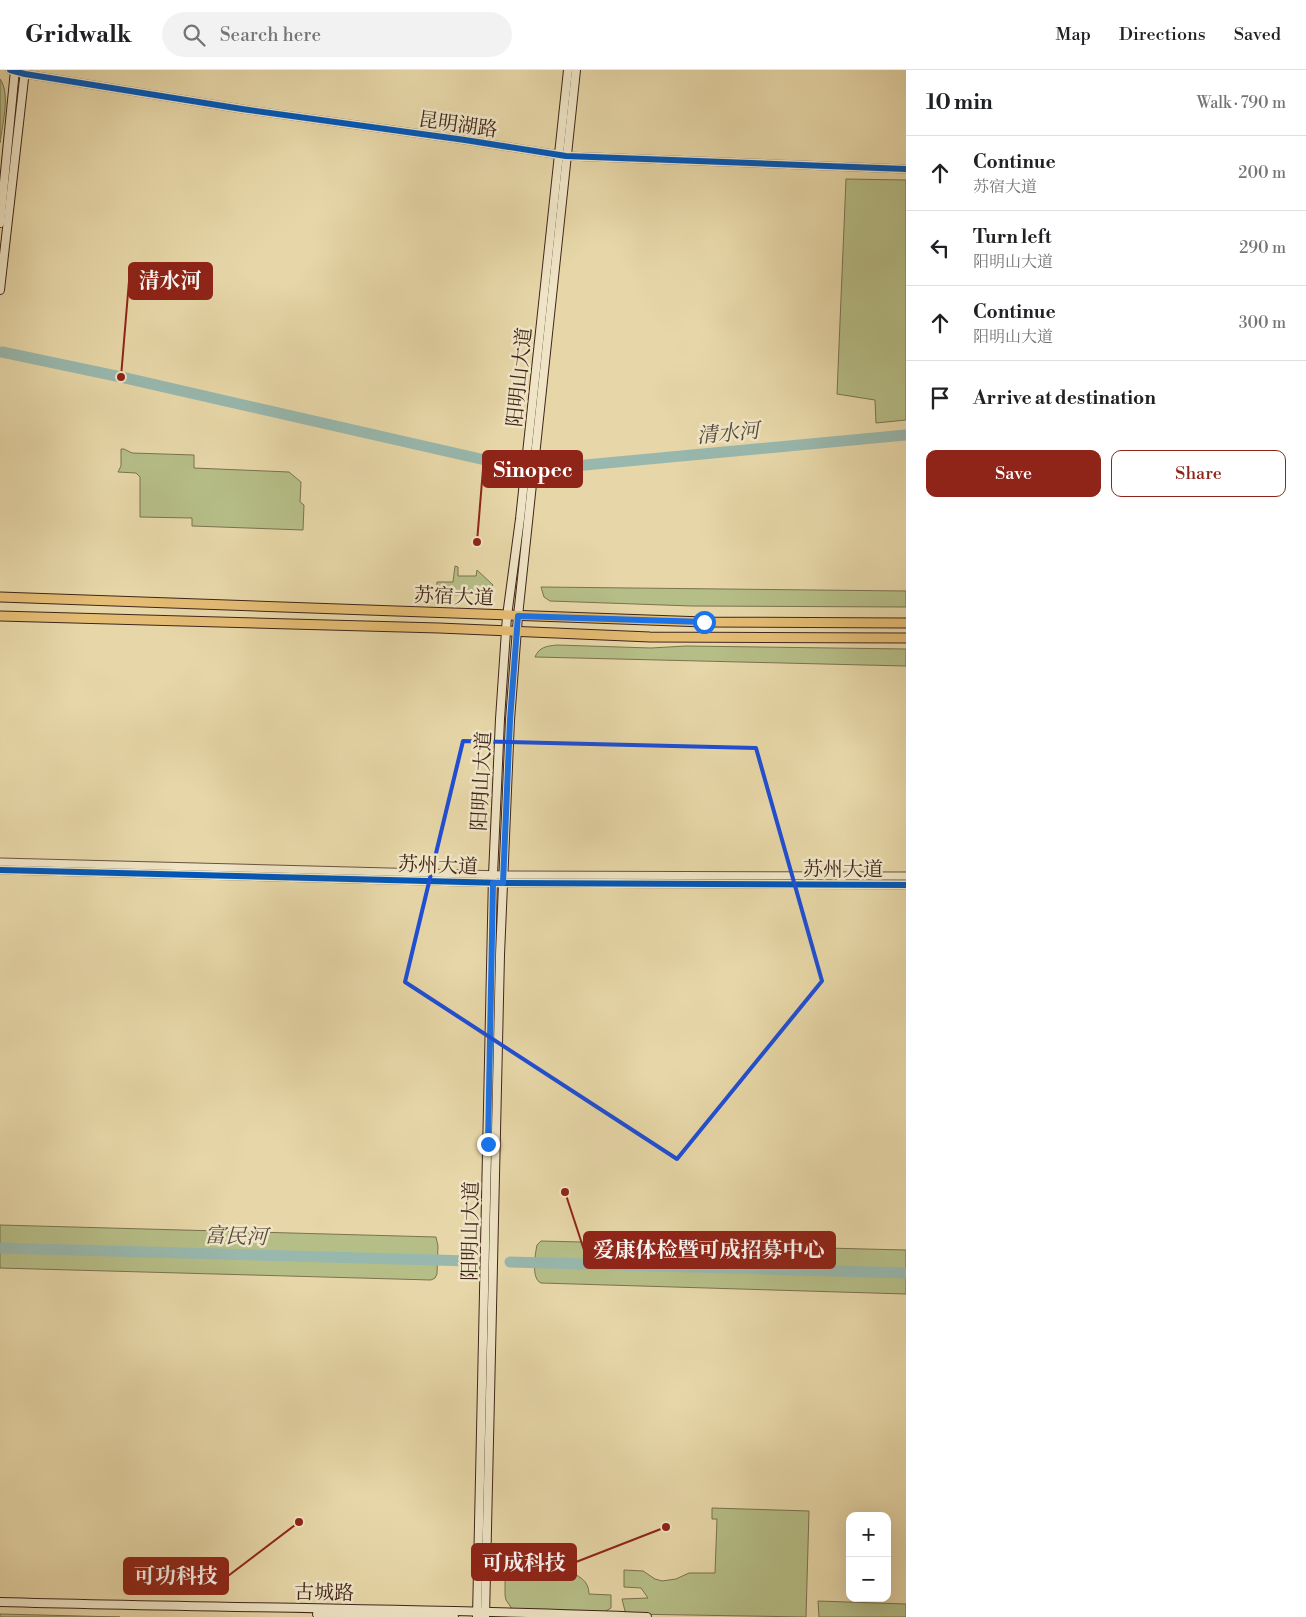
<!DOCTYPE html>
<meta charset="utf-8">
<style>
body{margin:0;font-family:"Libre Bodoni","Noto Serif SC",serif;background:#f2f2f2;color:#202124}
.controls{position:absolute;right:15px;bottom:15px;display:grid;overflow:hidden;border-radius:10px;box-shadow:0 5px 20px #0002}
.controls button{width:45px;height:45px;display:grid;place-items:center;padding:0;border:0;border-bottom:1px solid #e0e0e0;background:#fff;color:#202124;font:25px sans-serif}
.stop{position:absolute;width:15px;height:15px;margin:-11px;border:4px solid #1a73e8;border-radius:50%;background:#fff}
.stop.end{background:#1a73e8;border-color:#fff;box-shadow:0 1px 5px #0008}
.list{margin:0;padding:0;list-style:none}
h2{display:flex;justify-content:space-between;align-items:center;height:65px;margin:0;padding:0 20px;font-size:21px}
h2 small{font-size:16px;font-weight:400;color:#757577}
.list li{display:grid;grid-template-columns:32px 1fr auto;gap:15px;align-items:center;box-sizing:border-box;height:75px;padding:0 20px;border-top:1px solid #e0e0e0}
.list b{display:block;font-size:19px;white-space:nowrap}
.list p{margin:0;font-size:16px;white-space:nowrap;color:#757577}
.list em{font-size:16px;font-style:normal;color:#757577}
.actions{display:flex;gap:10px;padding:15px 20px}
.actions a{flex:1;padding:11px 0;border:1px solid #8f2418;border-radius:10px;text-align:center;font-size:18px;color:#8f2418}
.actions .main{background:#8f2418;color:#fff}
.icon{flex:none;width:28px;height:28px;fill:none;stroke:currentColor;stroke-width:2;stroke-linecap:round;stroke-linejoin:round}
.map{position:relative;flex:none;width:906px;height:1547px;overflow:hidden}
header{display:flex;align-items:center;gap:30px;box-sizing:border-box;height:70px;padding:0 25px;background:#fff;border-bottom:1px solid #e0e0e0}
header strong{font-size:24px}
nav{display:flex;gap:28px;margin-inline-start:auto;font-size:18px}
.search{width:350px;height:45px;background:#f2f2f2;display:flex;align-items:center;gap:12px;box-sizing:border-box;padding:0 18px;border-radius:28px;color:#757577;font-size:19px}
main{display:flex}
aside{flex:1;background:#fff}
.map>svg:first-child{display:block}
.green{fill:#b6be87;stroke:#7b7250}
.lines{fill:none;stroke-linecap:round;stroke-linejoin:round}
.river{stroke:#98b8ae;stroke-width:11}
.tertiary-casing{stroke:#6a523e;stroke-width:9}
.secondary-casing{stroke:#40251a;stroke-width:10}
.primary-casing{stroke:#40251a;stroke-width:11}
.tertiary{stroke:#efe5c6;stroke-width:7}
.secondary{stroke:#efe5c6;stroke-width:8}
.primary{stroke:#e4bc74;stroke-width:9}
.cycleway-casing{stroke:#efe5c6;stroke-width:9}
.cycleway{stroke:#0057b8;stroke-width:6}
.route{stroke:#1a73e8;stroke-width:6}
.marked{fill:none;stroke:#1d4ed8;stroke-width:4;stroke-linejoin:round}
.labels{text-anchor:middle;stroke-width:5;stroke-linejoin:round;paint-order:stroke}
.street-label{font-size:20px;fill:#40251a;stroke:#efe5c6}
.water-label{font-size:21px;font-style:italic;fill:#564a3f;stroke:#efe5c6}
.leader{fill:none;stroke:#8f2418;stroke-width:2}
.callout-dot{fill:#8f2418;stroke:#efe5c6;stroke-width:2}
.callout{fill:#8f2418;stroke:#8f2418;stroke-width:2}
.callout-label{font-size:21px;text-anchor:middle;font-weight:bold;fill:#fff}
</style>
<header>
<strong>Gridwalk</strong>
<div class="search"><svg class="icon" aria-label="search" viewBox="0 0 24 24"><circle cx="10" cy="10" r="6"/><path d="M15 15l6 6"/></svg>Search here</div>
<nav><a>Map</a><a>Directions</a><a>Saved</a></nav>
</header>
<main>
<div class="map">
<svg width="906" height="1547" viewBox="0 0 906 1547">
<rect width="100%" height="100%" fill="#e7d7a8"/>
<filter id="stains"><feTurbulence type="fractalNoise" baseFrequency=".004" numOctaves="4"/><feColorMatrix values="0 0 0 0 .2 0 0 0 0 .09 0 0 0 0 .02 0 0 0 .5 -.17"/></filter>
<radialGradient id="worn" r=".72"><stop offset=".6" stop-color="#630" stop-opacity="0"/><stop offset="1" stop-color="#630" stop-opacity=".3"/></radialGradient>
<g class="green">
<path d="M0 9C11 24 2 55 0 73Z"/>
<polygon points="846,109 906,110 906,350 876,353 875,330 837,324"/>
<polygon points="121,379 124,379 132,383 194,385 194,398 289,402 301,412 300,432 304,435 303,460 192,456 192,448 140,447 140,407 136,403 118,402 121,396"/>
<polygon points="455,496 458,497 458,506 476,506 477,500 493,515 489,522 485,525 436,525 437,512 453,512"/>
<polygon points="541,517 906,521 906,537 692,536 550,531 544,527"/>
<path d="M557 575 651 578 686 576 906 579V596L535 587C539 577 547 576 557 575Z"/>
<polygon points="0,1155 436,1167 438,1176 437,1204 435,1208 431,1210 0,1198"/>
<path d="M541 1171 906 1180V1224L541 1213C531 1209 535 1185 537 1175Z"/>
<polygon points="712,1438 809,1441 806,1547 629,1544 625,1541 622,1529 648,1528 641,1518 624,1517 624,1500 643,1501 655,1509 662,1511 676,1509 689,1503 715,1503 717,1449 712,1449"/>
<path d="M505 1500 566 1501C578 1505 589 1510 589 1524L611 1525V1538L604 1542 512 1539 506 1530 505 1525Z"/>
<polygon points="818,1531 906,1534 906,1547 819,1547"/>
<polygon points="0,1544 120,1547 0,1547"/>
</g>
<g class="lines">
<g class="river">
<polyline points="2,282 121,307 507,395"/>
<polyline points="553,398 906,365"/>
<polyline points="0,1178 470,1191"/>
<polyline points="510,1192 906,1203"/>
</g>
<g class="tertiary-casing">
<g id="tertiary">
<polyline points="10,0 25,4 242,39 465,70 566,86 906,99"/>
<polyline points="0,792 504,805 906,806"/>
<polyline points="0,800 503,813 906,815"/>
</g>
</g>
<g class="secondary-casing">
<g id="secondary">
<polyline points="0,153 15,0"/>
<polyline points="0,220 25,0"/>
<path d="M0 1532C216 1538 431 1538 647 1547"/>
<polyline points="317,1544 454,1547"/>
<polyline points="477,1547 493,805 500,649 507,546 520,449 568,0"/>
<polyline points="485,1547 500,885 510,650 518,546 576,0"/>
</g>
</g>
<g class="primary-casing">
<g id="primary">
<polyline points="0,527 704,552 906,553"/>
<polyline points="0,546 439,558 650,567 906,568"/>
</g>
</g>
<use href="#tertiary" class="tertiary"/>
<use href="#secondary" class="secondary"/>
<use href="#primary" class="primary"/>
<g class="cycleway-casing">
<g id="cycleway">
<polyline points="10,0 25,4 242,39 465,70 566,86 906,99"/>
<polyline points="0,800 503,813 906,815"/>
</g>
</g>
<use href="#cycleway" class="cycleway"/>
</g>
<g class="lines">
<polyline class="route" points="488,1074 493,813 503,813 510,650 518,546 704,552"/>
</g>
<path class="marked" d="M463 671 756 678 822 911 677 1089 405 912Z"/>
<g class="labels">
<g class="street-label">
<text transform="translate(458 54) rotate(8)" y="7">昆明湖路</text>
<text transform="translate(519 307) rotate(-84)" y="7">阳明山大道</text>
<text transform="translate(454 526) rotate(2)" y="7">苏宿大道</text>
<text transform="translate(481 711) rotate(-87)" y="7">阳明山大道</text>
<text transform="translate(438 795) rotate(2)" y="7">苏州大道</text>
<text x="843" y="806">苏州大道</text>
<text transform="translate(470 1161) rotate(-89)" y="7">阳明山大道</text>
<text transform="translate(324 1522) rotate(1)" y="7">古城路</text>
</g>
<g class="water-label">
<text transform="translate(728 363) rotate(-5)" y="7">清水河</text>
<text transform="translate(236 1166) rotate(2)" y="7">富民河</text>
</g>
</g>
<path class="leader" d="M121 307L129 211M477 472L483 399M565 1122L584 1180M666 1457L576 1492M299 1452L228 1506"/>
<g class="callout-dot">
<circle cx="121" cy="307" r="5"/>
<circle cx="477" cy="472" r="5"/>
<circle cx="565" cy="1122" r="5"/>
<circle cx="666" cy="1457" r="5"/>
<circle cx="299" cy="1452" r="5"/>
</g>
<g class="callout">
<rect x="129" y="193" width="83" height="36" rx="5"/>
<rect x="483" y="381" width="99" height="36" rx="5"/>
<rect x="584" y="1162" width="251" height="36" rx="5"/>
<rect x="472" y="1474" width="104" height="36" rx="5"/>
<rect x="124" y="1488" width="104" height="36" rx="5"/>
</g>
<g class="callout-label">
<text x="170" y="218">清水河</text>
<text x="533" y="407">Sinopec</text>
<text x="709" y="1187">爱康体检暨可成招募中心</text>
<text x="524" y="1500">可成科技</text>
<text x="176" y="1513">可功科技</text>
</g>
<rect width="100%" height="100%" filter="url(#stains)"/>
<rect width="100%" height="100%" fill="url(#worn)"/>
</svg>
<div class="controls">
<button>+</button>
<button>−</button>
</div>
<div class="stop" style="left:704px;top:552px"></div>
<div class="stop end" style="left:488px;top:1074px"></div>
</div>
<aside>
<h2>10 min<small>Walk · 790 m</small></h2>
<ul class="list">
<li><svg class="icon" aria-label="ahead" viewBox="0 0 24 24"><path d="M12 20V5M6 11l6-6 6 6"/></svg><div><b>Continue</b><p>苏宿大道</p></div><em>200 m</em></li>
<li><svg class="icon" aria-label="left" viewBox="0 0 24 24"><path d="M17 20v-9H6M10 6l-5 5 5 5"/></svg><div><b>Turn left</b><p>阳明山大道</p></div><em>290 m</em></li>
<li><svg class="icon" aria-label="ahead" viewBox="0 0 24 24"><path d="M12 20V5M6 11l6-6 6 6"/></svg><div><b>Continue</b><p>阳明山大道</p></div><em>300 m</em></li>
<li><svg class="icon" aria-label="arrive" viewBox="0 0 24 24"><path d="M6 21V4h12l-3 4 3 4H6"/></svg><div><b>Arrive at destination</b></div></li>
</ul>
<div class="actions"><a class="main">Save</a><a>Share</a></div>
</aside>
</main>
